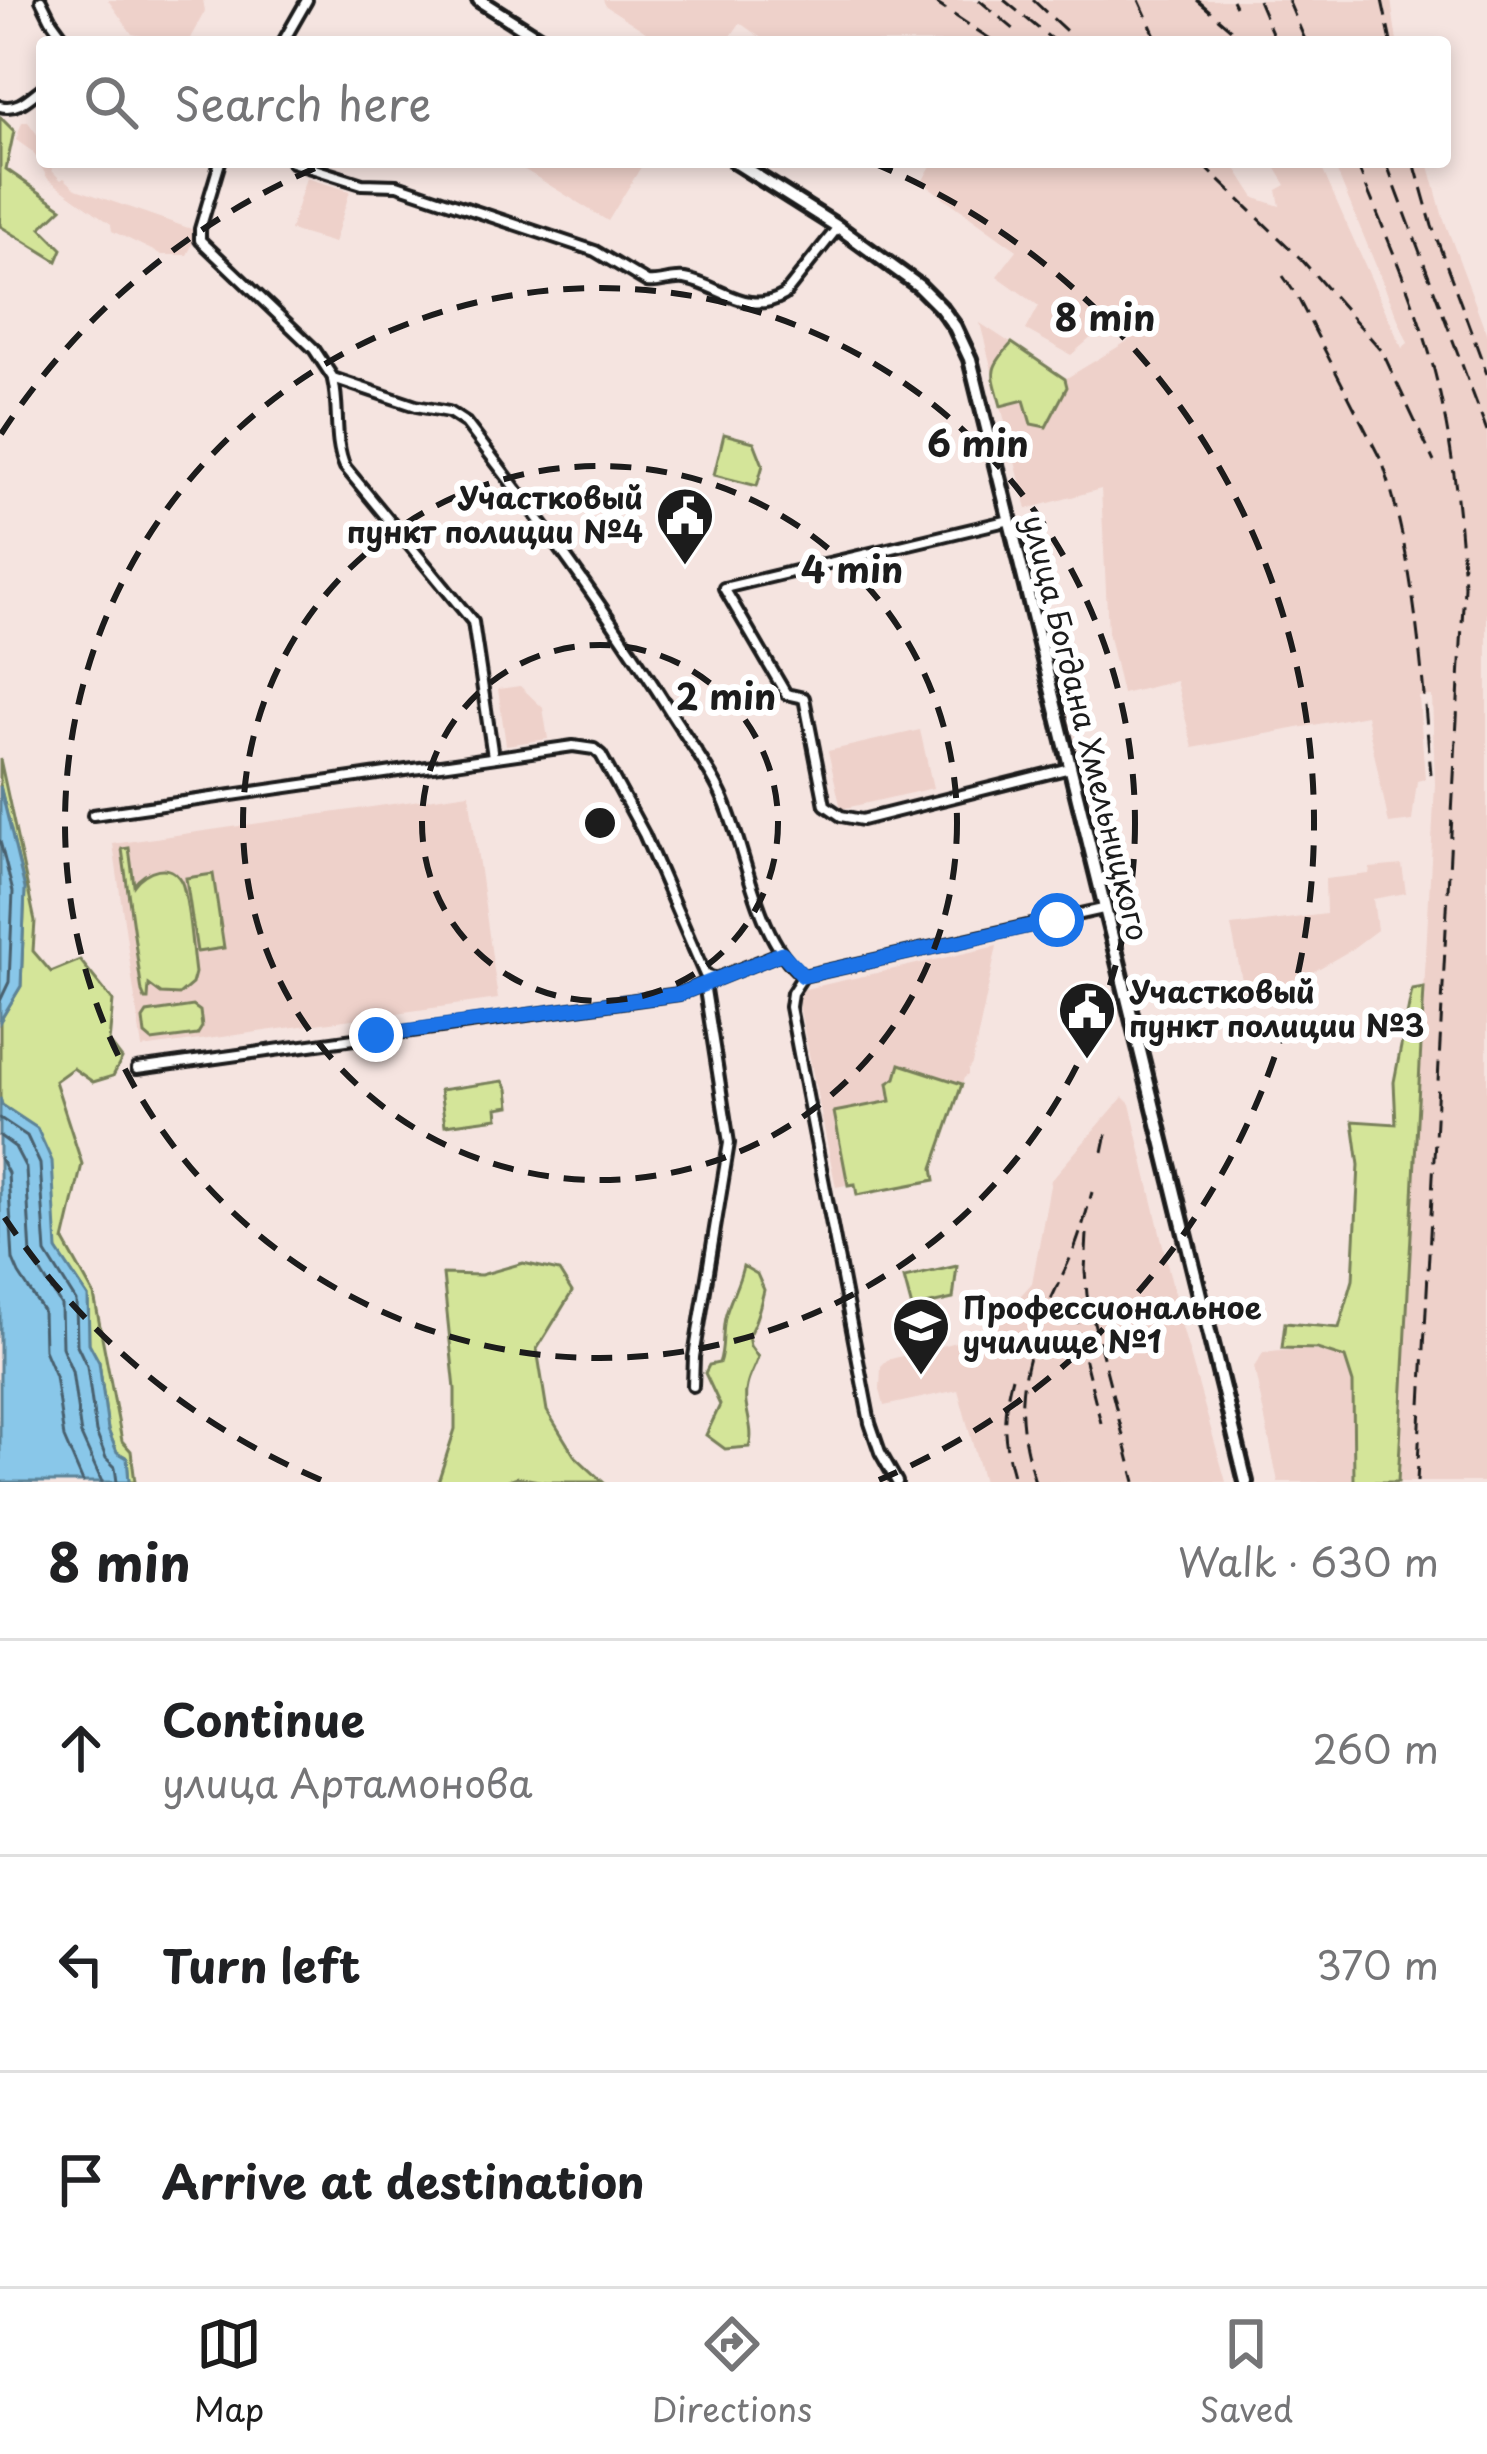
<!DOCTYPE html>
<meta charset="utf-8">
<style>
body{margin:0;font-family:"Playpen Sans",sans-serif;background:#f6f6f6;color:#202124}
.stop{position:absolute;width:36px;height:36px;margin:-27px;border:9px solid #1a73e8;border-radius:50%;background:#fff}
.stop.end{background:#1a73e8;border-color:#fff;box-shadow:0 3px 12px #0008}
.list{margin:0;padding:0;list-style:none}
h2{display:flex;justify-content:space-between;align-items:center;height:156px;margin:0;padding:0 48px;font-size:51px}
h2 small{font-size:39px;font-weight:400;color:#757577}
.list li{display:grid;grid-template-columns:78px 1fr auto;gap:36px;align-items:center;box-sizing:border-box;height:216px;padding:0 48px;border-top:3px solid #e0e0e0}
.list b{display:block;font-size:45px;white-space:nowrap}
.list p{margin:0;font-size:39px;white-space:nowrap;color:#757577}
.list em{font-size:39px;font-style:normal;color:#757577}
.icon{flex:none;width:66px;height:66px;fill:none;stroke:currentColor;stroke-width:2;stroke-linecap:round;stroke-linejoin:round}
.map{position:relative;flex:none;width:1487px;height:1482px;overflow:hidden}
.search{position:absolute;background:#fff;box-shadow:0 6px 18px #0003;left:36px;right:36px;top:36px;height:132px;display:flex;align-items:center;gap:30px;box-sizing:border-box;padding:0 42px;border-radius:12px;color:#757577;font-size:45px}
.sheet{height:804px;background:#fff}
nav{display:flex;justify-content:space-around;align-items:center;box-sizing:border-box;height:168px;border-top:3px solid #e0e0e0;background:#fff;font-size:33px;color:#757577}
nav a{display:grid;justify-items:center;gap:6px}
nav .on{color:#1c1c1c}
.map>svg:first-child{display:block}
.built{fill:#eed1ca}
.green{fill:#d4e599;stroke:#78805a;stroke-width:3}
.water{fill:#89c7e9;stroke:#5d8397;stroke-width:3}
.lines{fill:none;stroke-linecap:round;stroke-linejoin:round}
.shore{stroke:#48606e;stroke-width:3}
.street-casing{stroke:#1c1c1c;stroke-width:16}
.secondary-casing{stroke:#1c1c1c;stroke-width:20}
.street{stroke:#fff;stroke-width:8}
.secondary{stroke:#fff;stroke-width:10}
.rail{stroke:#1c1c1c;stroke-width:3;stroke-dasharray:18 9;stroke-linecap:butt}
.route{stroke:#1a73e8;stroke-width:15}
.ring{fill:none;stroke:#1c1c1c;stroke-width:6;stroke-dasharray:21 15}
.labels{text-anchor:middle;stroke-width:12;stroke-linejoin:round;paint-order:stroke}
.poi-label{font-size:30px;font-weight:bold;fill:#1c1c1c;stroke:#fff;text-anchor:start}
.street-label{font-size:30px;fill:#1c1c1c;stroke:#fff}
.centre{fill:#1c1c1c;stroke:#fff;stroke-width:6}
.ring-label{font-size:36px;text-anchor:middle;font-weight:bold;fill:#1c1c1c;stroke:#fff;stroke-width:12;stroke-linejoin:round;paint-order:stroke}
</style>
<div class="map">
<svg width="1487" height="1482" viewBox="0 0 1487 1482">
<rect width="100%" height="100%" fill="#f5e4e0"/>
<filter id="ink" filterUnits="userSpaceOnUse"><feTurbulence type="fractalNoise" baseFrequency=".00833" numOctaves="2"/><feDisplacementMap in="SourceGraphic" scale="24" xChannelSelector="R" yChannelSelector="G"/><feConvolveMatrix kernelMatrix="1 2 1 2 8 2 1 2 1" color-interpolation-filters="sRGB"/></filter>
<g filter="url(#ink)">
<g class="built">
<polygon points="108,0 203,0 205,11 188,42 171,42 132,34"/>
<polygon points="603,0 1391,0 1397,42 767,42 740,23 727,42 661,42 606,6"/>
<polygon points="22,122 28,122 42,141 42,162 49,162 53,172 61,180 64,178 76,189 197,231 196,237 187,255 162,255 112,231 111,224 48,179 33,152 16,140"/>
<polygon points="523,162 644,162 608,221 520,167"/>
<polygon points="933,162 1232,162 1255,198 1280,206 1277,190 1286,185 1272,162 1319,162 1402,348 1408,343 1333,162 1428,162 1442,214 1487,335 1487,1482 1398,1482 1435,784 1432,696 1419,697 1425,779 1417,781 1412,821 1389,824 1366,715 1193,748 1176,681 1122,694 1108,632 1101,489 1027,509 980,323 1065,379 1136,336 1107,324 1071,355 1026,330 1039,306 997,276 1017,250 922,182"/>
<polygon points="306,178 350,191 334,243 290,230"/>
<polygon points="520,686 543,708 548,739 506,745 498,689"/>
<polygon points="920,730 933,788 841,809 828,751"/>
<polygon points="469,793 498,999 142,1048 113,844"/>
<polygon points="1402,865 1406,893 1373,899 1377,930 1349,951 1278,992 1246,1000 1231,926 1326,914 1325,879 1369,874 1370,868"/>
<polygon points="997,946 972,1064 968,1070 968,1075 964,1078 933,1168 836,1187 796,991"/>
<polygon points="1123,1097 1130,1104 1182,1327 1226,1482 983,1482 958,1390 884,1406 880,1389 881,1366 887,1360 971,1338 972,1349 1032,1283 1051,1180"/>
<polygon points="1298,1349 1325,1352 1344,1359 1352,1384 1352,1482 1278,1482 1254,1367 1263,1353"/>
</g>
<g class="green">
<polygon points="0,117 14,131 6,169 62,208 41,228 62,249 57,261 0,226"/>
<path d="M1012 343 1065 379 1067 387 1046 427 1031 424 1024 400 1001 406C992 371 987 371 1012 343Z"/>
<polygon points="724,434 754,442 763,465 757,486 714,475"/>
<polygon points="0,759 35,921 33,951 51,972 80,960 113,1001 109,1042 122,1059 113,1076 93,1082 73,1068 55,1081 82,1164 64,1241 94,1295 122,1441 131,1451 135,1482 129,1482 127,1458 117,1452 108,1430 99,1362 89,1344 88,1297 57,1251 36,1128 2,1105 0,1098 0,1021 21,986 25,889 0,785"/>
<path d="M129 848 134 885C145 870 171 859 182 883 189 901 192 952 195 973L192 984 179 995 161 994 149 985 148 999H145L142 992 122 849Z"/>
<polygon points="213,874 224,948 197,952 186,878"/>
<polygon points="1424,988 1398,1482 1354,1482 1353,1383 1345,1358 1317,1349 1282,1348 1285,1323 1339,1328 1353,1280 1359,1165 1353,1121 1396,1124 1394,1082 1412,990"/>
<polygon points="193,1006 200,1011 202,1027 197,1035 152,1041 145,1035 143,1019 147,1013"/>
<polygon points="900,1064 962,1084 933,1168 935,1180 857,1195 855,1184 848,1185 834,1112 891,1101 888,1083 896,1078"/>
<polygon points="503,1081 508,1089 510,1106 497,1108 498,1118 445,1125 440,1090"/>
<polygon points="523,1263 559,1271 572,1292 537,1349 547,1411 574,1455 603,1482 545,1482 517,1477 503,1482 438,1482 455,1429 455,1389 443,1274 481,1275"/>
<path d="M743 1266 757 1274 764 1290C760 1306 756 1323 748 1336L750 1346 758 1357C755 1367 749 1376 747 1386 741 1406 756 1428 749 1447L725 1449 706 1435 720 1405 705 1373 709 1365 719 1363C725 1347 721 1330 726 1314 731 1297 739 1284 743 1266Z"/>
<polygon points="957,1266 953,1299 912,1308 904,1278"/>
</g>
<g class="water">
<polygon points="0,786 25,889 21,986 0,1021"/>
<polygon points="0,1098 2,1105 37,1128 52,1161 57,1250 88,1297 89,1343 99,1362 108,1430 117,1452 127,1458 129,1482 0,1482"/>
</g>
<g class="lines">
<g class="shore">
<polyline points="0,841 13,892 9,982 0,1001"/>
<polyline points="0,1118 27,1136 40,1164 46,1253 76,1301 77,1345 87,1366 96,1432 106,1458 115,1467 117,1482"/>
<polyline points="0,1136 15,1147 26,1168 31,1256 61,1305 62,1347 72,1371 81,1435 102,1482"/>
<polyline points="0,1158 8,1173 13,1260 19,1274 43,1311 44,1350 55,1376 64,1438 83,1482"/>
</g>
<g class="street-casing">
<g id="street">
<polyline points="41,0 51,20 67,42"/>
<polyline points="283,42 307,0"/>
<path d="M0 106C17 111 29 98 42 88"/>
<path d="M220 162 200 229V240L314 349 333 378 416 406 449 412 466 423C537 516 606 609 668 708 685 736 707 764 721 794 747 848 754 937 803 976L1103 909"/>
<path d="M292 162 362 184 397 185 595 251 647 282C660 284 672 277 685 279 721 285 746 317 784 295L838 227"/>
<path d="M333 380C340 408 333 440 345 467L473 622 493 757"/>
<polyline points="1010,520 724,588 786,694 804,698 825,805 841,816 862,820 1070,768"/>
<polyline points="93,815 573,746 594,749 601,755 644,834 705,975 714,978"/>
<polyline points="803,976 792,993 790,1007 870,1423 880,1452 897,1482"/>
<polyline points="137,1069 679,994 781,953"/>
<polyline points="693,1386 694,1357 729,1143 704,983"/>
</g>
</g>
<g class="secondary-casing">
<g id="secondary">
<polyline points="479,0 545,42"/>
<polyline points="735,162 838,227 919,286 941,308 955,327 970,359 1246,1482"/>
</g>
</g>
<use href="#street" class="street"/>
<use href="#secondary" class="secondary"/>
<g class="rail">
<polyline points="931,0 995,42"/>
<polyline points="979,0 1015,30"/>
<polyline points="1004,0 1055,42"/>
<polyline points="1033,0 1078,42"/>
<polyline points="1139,0 1158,42"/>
<polyline points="1197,0 1246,42"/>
<polyline points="1232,0 1235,6"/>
<polyline points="1258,0 1276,42"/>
<polyline points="1288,0 1306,42"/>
<polyline points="1382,0 1391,42"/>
<polyline points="1200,162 1301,259 1382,351 1434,462"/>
<path d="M1356 162C1382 226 1410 288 1430 355 1451 429 1460 509 1464 586L1417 1482"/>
<polyline points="1386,162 1487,431"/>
<polyline points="1414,162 1432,226 1487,374"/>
<path d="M1283 276 1297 296 1383 464C1415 559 1422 675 1431 774"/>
<polyline points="1103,1152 1108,1128"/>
<polyline points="1087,1234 1085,1271 1087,1295 1135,1482"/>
<polyline points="1075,1306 1081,1345 1101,1423"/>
<path d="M1012 1377C1001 1417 1003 1442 1015 1482"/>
<path d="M1035 1482C1027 1455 1020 1426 1022 1398 1025 1342 1054 1297 1075 1247 1082 1229 1087 1210 1092 1192"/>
</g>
</g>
</g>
<g class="lines" filter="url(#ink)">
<polyline class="route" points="376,1035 680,994 782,953 803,976 1057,920"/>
</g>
<g class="ring">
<circle cx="600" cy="823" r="178"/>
<circle cx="600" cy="823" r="357"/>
<circle cx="600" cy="823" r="535"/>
<path d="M321 1480A714 714 0 0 1 1 1212M1 434A714 714 0 0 1 327 163M873 163A714 714 0 0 1 879 1480"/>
</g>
<defs>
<g id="civic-pin" transform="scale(3)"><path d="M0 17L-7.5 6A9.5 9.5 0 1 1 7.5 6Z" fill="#1c1c1c" stroke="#fff"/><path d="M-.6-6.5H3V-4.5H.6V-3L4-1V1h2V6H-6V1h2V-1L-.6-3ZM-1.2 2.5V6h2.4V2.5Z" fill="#fff"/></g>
<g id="university-pin" transform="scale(3)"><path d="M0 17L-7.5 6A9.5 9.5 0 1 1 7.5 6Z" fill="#1c1c1c" stroke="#fff"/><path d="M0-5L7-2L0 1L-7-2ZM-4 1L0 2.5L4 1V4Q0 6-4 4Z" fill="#fff"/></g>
</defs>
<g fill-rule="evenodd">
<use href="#civic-pin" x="685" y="516"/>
<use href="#civic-pin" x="1087" y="1010"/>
<use href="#university-pin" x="921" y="1326"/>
</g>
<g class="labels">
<g class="poi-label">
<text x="643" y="509" text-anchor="end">Участковый<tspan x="643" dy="34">пункт полиции №4</tspan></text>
<text x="1129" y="1003">Участковый<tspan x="1129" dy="34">пункт полиции №3</tspan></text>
<text x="963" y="1319">Профессиональное<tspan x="963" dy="34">училище №1</tspan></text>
</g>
<g class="street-label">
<text transform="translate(1085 728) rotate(76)" y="10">улица Богдана Хмельницкого</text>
</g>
</g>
<circle cx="600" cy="823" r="18" class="centre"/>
<g class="ring-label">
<text x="1105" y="331">8 min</text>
<text x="978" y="457">6 min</text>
<text x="852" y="583">4 min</text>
<text x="726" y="710">2 min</text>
</g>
</svg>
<div class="stop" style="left:1057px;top:920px"></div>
<div class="stop end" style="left:376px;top:1035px"></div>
<div class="search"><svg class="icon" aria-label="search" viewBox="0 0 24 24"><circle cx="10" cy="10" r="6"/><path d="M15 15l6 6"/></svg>Search here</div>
</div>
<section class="sheet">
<h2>8 min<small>Walk · 630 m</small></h2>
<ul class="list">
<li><svg class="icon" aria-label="ahead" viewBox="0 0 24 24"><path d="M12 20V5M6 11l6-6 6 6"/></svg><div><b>Continue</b><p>улица Артамонова</p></div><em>260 m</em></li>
<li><svg class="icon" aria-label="left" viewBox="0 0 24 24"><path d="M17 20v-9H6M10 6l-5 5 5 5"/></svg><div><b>Turn left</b></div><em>370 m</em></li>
<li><svg class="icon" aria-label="arrive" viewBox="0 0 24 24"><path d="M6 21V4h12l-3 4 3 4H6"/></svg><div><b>Arrive at destination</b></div></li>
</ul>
</section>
<nav>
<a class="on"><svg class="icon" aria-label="map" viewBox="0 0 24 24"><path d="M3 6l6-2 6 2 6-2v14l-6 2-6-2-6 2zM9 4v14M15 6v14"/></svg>Map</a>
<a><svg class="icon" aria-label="directions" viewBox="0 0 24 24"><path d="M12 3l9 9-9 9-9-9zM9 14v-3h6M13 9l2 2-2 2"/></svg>Directions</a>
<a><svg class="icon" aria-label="saved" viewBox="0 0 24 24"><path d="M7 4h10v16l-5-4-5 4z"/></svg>Saved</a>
</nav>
